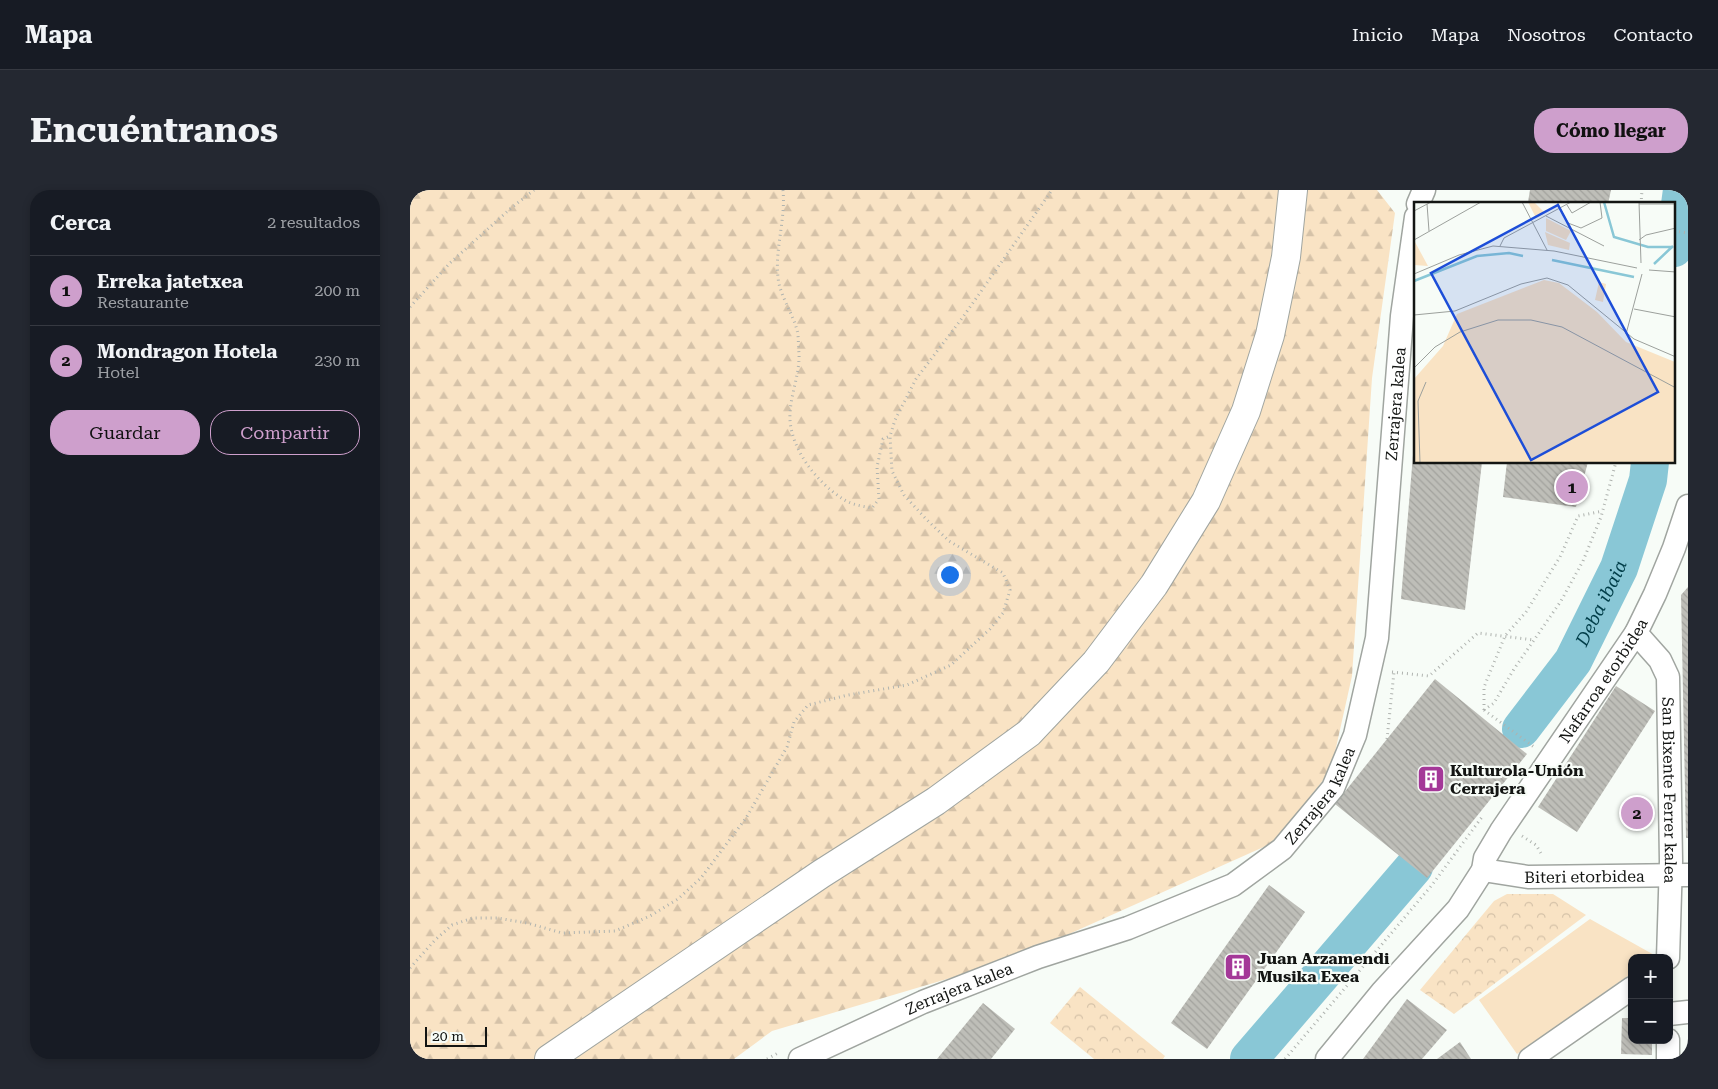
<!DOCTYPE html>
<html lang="es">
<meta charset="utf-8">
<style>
body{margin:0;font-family:"Roboto Serif",serif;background:#242831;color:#f1f3f6}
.controls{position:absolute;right:15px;bottom:15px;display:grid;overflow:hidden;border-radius:10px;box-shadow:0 2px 8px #0003}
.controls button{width:45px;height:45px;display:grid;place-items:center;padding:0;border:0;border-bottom:1px solid #363941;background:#171b24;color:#f1f3f6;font:25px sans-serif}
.scale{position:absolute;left:15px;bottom:12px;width:62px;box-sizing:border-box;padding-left:5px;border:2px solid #131513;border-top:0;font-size:14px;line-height:18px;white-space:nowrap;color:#131513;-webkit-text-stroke:4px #f7fcf7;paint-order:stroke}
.you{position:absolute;left:539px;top:384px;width:18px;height:18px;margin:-12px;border:4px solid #fff;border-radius:50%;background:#1a73e8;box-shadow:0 0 0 8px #1a73e833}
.badge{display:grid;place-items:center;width:32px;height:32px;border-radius:50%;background:#ce9fcc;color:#111;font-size:16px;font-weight:700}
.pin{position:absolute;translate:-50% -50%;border:2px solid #fff;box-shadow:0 1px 5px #0006}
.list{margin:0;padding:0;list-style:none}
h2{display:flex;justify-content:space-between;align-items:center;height:65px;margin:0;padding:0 20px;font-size:21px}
h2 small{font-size:16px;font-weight:400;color:#9ea1a6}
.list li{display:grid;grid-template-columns:32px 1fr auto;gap:15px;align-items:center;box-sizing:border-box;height:70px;padding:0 20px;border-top:1px solid #363941}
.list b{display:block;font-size:19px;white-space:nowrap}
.list p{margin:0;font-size:16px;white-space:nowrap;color:#9ea1a6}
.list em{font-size:16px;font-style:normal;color:#9ea1a6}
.actions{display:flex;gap:10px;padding:15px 20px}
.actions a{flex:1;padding:11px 0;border:1px solid #ce9fcc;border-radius:20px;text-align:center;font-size:18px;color:#ce9fcc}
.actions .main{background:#ce9fcc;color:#111}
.map{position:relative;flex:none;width:1278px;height:869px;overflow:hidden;border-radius:20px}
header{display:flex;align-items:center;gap:30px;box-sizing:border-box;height:70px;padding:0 25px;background:#171b24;border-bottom:1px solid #363941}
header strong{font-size:24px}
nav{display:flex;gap:28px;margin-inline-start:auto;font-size:18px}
.intro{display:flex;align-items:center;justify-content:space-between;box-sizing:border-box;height:120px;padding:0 30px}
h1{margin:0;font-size:35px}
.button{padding:12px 22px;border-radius:20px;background:#ce9fcc;color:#111;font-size:18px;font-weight:700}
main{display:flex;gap:30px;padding:0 30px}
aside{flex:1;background:#171b24;border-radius:20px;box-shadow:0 2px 8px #0003}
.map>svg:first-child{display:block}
.forest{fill:url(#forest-firs)}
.park{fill:url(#park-crowns)}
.pitch{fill:#f9e3c4}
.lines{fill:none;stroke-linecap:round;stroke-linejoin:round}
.river{stroke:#89c7d6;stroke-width:38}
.building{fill:url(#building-back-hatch)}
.street-casing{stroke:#a0a5a0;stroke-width:25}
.primary-casing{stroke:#a0a5a0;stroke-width:30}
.path{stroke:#afb3af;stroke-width:3;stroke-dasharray:1 4;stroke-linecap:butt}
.street{stroke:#fff;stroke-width:22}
.primary{stroke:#fff;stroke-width:28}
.labels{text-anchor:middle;stroke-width:4.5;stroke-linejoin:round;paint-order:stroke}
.street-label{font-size:16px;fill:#131513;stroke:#f7fcf7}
.poi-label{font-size:16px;font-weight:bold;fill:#131513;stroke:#f7fcf7;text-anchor:start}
.water-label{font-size:18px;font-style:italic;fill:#013d48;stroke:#f7fcf7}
.inset-river{fill:none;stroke:#89c7d6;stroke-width:2.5}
.inset-road{fill:none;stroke:#9ca09c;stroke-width:1}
.view{fill:#1d4ed8;fill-opacity:0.15;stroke:#1d4ed8;stroke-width:2.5}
.inset-edge{fill:none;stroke:#131513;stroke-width:2.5}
</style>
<header>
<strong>Mapa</strong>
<nav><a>Inicio</a><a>Mapa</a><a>Nosotros</a><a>Contacto</a></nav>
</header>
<div class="intro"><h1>Encuéntranos</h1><a class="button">Cómo llegar</a></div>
<main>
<aside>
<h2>Cerca<small>2 resultados</small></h2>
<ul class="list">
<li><span class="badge">1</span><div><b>Erreka jatetxea</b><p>Restaurante</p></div><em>200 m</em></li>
<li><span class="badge">2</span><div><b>Mondragon Hotela</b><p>Hotel</p></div><em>230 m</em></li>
</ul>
<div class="actions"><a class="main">Guardar</a><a>Compartir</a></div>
</aside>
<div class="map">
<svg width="1278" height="869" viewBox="0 0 1278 869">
<defs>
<pattern id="forest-firs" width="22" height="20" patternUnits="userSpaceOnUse" patternTransform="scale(1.25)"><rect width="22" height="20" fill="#f9e3c4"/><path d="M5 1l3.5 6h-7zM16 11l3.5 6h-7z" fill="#d5c2a8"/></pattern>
<pattern id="park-crowns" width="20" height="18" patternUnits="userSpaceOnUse" patternTransform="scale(1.25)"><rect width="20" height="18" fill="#f9e3c4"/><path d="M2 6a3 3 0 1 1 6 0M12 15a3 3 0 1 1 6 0" fill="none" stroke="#d5c2a8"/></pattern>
<pattern id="building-back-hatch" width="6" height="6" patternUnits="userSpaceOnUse" patternTransform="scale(1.25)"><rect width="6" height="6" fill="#bebeb8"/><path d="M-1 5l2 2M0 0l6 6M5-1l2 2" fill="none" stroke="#a2a29d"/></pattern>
</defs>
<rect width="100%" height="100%" fill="#f7fcf7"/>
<polygon class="forest" points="0,0 967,0 985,23 962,188 942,486 921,580 865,652 601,770 362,841 324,869 0,869"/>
<g class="park">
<polygon points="1097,704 1143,704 1176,725 1044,824 1010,800 1084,711"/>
<polygon points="670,797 755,866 753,869 684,869 640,833"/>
</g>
<polygon class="pitch" points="1180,729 1246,766 1243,768 1222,768 1222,783 1107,864 1069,810"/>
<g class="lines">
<g class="river">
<polyline points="1264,58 1272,0"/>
<path id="s1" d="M1111 539 1163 471 1209 378 1238 290 1240 272"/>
<polyline points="839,869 1004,677"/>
</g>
</g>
<g class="building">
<polygon points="1120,0 1201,0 1198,14 1129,14 1118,12"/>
<polygon points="1004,253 1006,253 1006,272 1072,272 1055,420 991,409"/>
<polygon points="1097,272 1178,272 1166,317 1093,307"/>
<polygon points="1278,397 1278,648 1276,648 1271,405"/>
<polygon points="1025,489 1117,564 1017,688 925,614"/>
<polygon points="1206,496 1245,521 1167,642 1128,617"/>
<polygon points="859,695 895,722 797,859 761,833"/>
<polygon points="997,809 1037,840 1012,869 953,869"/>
<polygon points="573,813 605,839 581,869 527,869"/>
<polygon points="1212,828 1222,828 1222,850 1242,850 1242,865 1211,864"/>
<polygon points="1050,852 1061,869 1027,869"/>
</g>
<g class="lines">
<g class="street-casing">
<g id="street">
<polyline points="1008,14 1014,0"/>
<path id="s2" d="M1226 443 1250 470 1258 487 1261 671 1258 768"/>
<path id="s3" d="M1073 680 1118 687 1278 685"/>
<polyline points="1259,824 1278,822"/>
<polyline points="1258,850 1258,869"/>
<path id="s4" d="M390 869 513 812 628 767 718 738 823 695 872 659 923 598 945 545 967 448 992 126 1006 27"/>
<path id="s5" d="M917 869 972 802 1048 719 1073 680 1075 668 1091 641 1226 443 1245 404 1264 358 1278 316"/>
<polyline points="1120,869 1222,798"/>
</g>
</g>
<g class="primary-casing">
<polyline id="primary" points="139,869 411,684 526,611 619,543 686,472 744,395 796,311 836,221 860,145 876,67 883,0"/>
</g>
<g class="path">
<path d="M373 0C376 32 363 63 369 94 373 110 383 125 387 140 389 147 388 156 389 163 390 183 381 203 380 223 378 256 406 292 433 309 442 315 452 316 462 318L469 309 467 277 473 249 480 246"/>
<polyline points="1231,14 1232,0"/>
<polyline points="1264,41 1278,43"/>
<polyline points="0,117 40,73 100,19 124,0"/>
<polyline points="982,482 1019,486 1068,443 1124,450"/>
<polyline points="1074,520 1124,557"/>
<polyline points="1074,520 1084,513 1104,479 1151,411 1173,371 1191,327 1206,272"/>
<polyline points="1074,520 1074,497 1095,446 1116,422 1150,367 1168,326 1193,321"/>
<polyline points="977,549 984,482"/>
<polyline points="1112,646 1126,655 1132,665"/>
<polyline points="0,778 25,750 42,735 63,728 87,728 117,733 152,743 205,741 240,726 268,709 291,688 336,628 377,557 384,532 398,515 438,505 497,495 541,475 580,439 593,423 600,400 593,383 539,351 516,329 494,305 482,281 480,246 485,230 506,189 553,127 642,0"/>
<polyline points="357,869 370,862"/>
<polyline points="875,869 1022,695 1072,627"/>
</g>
<use href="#street" class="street"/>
<use href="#primary" class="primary"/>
</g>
<defs>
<g id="building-square" transform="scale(1.4375)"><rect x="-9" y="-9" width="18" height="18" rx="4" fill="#a43898" stroke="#f7fcf7"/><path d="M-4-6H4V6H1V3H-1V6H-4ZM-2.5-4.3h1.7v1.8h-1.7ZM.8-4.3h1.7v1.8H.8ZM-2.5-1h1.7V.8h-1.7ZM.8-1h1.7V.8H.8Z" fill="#fff"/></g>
</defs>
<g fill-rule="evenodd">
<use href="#building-square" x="1021" y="589"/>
<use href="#building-square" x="828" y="777"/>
</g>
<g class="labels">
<g class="street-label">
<text dy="6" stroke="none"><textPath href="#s4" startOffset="999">Zerrajera kalea</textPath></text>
<text dy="6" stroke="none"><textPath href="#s5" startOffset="471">Nafarroa etorbidea</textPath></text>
<text dy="6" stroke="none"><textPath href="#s2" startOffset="168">San Bixente Ferrer kalea</textPath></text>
<text dy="6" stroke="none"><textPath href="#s4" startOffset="594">Zerrajera kalea</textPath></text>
<text dy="6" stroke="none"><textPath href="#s3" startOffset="102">Biteri etorbidea</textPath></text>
<text dy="6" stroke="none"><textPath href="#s4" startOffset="174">Zerrajera kalea</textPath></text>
</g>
<g class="poi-label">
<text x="1040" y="586">Kulturola-Unión<tspan x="1040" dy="18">Cerrajera</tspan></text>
<text x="847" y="774">Juan Arzamendi<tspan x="847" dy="18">Musika Exea</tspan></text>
</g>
<g class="water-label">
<text dy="6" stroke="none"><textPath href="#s1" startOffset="150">Deba ibaia</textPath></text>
</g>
</g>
<g transform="translate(1004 12)">
<rect width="261" height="261" fill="#f7fcf7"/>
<path d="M130 78 145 81 183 110 212 140 261 160V261H0V177L29 144 43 112Z" fill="#f9e3c4"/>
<path d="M131 30 156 41 155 48 134 43ZM185 80 192 82 189 100 181 98Z" fill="#f9e3c4"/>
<path d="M114 0H120L131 11 122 16ZM1 40 14 64 0 63Z" fill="#f9e3c4"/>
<path d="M132 16 157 29 152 38 132 29Z" fill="#f9e3c4"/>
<path class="inset-river" d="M190 0 200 35 234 45H259M138 58 220 75M240 62 259 44M0 79 63 54 95 51 109 54"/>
<path class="inset-road" d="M108 0 133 48M143 0 154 21 167 26 188 16 186 0M225 0 227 61M13 2 15 29M225 2H262M153 3 158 11 177 0M0 9 17 0M132 14 190 44M0 38 67 0M225 38 232 33 262 26M86 44 90 36 157 0M235 68 262 70M0 72 45 53 79 44 140 49 223 66M220 107 262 115M0 113 41 109 107 82 133 76 154 83 220 137 262 155M212 132 228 72M0 166 21 145 46 130 84 118H117L148 125 262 186M6 261 4 199 12 180"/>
<path class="view" d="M144 3 244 190 117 258 17 71Z"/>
<rect width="261" height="261" class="inset-edge"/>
</g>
</svg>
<div class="controls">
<button>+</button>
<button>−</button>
</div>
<div class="scale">20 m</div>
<div class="you"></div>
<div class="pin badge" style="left:1162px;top:297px">1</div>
<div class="pin badge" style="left:1227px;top:623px">2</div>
</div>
</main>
